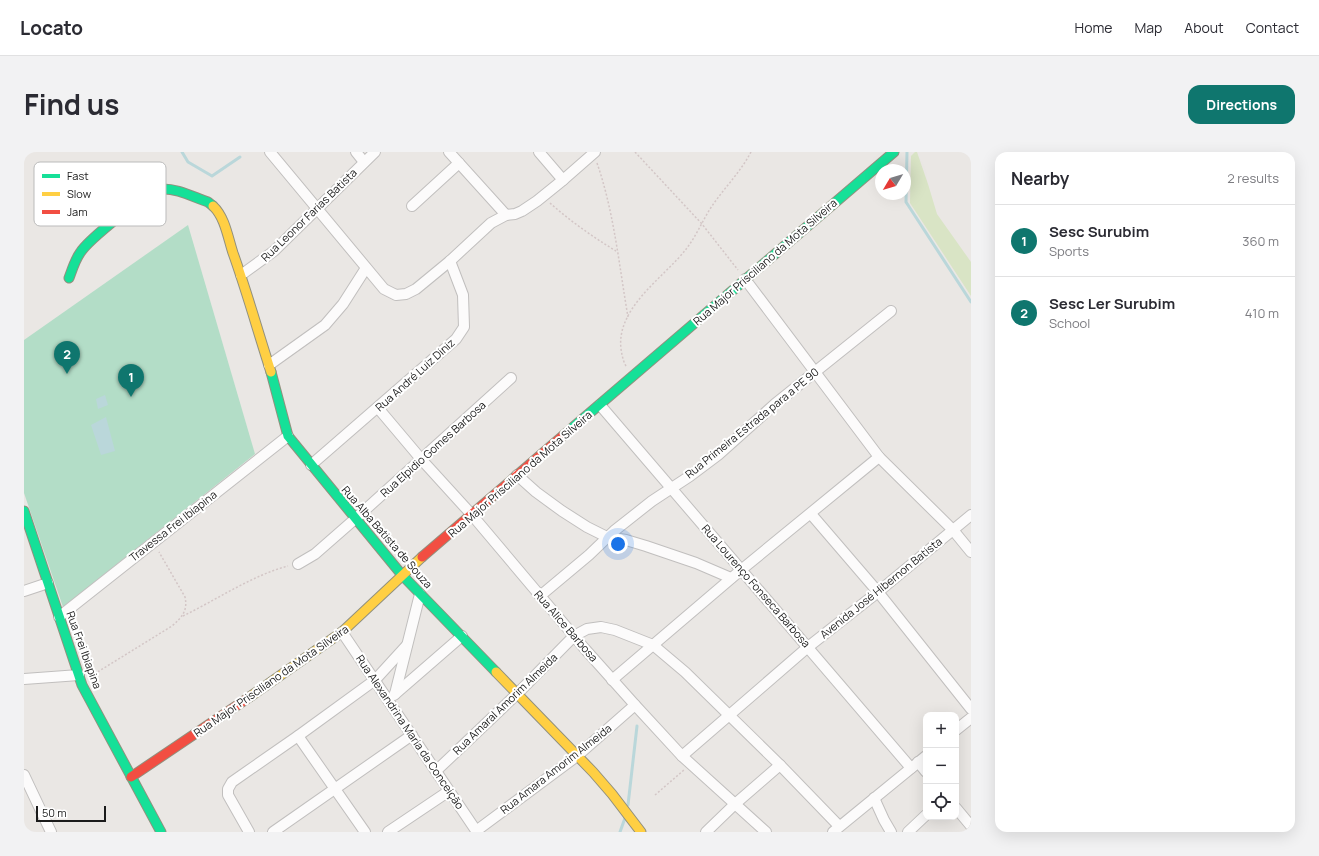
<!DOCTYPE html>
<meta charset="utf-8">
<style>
body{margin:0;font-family:Manrope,sans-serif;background:#f2f2f3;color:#2b2b33}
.controls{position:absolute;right:12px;bottom:12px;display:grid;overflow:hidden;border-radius:8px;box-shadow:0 4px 16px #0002}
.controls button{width:36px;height:36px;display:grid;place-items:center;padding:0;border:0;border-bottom:1px solid #e1e1e2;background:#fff;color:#2b2b33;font:20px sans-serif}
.compass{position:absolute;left:851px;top:12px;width:36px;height:36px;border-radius:50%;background:#fff;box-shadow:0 4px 16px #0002;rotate:232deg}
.scale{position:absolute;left:12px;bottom:10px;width:70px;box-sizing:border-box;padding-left:4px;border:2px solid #1b1b1b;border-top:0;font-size:11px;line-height:14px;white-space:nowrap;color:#1b1b1b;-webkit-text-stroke:3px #fff;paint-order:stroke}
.you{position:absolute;left:594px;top:392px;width:14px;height:14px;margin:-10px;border:3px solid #fff;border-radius:50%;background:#1a73e8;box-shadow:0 0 0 6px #1a73e833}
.badge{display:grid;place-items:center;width:26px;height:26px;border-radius:50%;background:#0f766e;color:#fff;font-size:13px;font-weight:700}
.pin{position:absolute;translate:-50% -33px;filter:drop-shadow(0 1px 2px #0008)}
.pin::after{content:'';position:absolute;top:21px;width:14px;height:12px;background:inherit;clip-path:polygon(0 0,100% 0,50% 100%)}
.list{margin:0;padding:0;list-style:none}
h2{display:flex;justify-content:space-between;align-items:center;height:52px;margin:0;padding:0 16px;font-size:17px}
h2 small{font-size:13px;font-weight:400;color:#7c7c81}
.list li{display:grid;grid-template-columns:26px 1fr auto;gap:12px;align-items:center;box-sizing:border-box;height:72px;padding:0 16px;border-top:1px solid #e1e1e2}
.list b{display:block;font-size:15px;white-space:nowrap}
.list p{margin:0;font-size:13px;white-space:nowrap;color:#7c7c81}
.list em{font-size:13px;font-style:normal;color:#7c7c81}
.icon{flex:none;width:22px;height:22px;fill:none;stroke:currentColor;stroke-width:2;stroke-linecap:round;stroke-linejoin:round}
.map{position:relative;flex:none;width:947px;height:680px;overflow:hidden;border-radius:12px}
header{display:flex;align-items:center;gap:24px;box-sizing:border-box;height:56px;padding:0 20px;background:#fff;border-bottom:1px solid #e1e1e2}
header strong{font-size:19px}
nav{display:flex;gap:22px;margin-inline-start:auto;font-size:14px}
.intro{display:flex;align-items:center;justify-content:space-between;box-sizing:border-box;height:96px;padding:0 24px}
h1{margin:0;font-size:28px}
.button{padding:10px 18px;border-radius:12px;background:#0f766e;color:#fff;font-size:14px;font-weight:700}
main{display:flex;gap:24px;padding:0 24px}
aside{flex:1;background:#fff;border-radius:12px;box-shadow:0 4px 16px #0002}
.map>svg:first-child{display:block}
.grass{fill:#d9e4c5}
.pitch{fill:#b3ddc7}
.water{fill:#bad7da}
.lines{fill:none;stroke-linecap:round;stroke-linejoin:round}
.stream{stroke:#bad7da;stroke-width:3}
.street-casing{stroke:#c1bfbe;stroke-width:12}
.fast-casing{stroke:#91907e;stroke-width:11}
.slow-casing{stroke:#91907e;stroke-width:11}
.jam-casing{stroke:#91907e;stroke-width:11}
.path{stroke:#d3c6c6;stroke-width:1.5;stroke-dasharray:2 2;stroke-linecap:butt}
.street{stroke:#fcfbfb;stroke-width:10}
.fast{stroke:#16e098;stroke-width:9}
.slow{stroke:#ffcf43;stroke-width:9}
.jam{stroke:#f24e42;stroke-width:9}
.labels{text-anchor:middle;stroke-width:4;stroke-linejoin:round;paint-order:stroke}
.street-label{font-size:11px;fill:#1b1b1b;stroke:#fff}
.key{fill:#fff;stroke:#bbb;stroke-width:1}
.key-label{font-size:11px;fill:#1b1b1b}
</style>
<header>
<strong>Locato</strong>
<nav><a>Home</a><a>Map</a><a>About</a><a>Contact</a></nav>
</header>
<div class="intro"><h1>Find us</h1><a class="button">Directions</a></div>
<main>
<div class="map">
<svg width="947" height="680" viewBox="0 0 947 680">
<rect width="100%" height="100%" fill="#eae7e4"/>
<polygon class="grass" points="891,0 893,0 904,32 913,62 947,110 947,144 886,51 887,4"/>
<polygon class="pitch" points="164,73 231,302 39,455 0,341 0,188"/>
<g class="water">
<polygon points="81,243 84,253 74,257 72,247"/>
<polygon points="82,265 91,299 77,303 67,273"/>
</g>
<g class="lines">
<g class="stream">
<polyline points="158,0 164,10 188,24 216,5"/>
<polyline points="883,0 882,50 947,150"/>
<polyline points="604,653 613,574"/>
<polyline points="596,680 601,666"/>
</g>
<g class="street-casing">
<g id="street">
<polyline points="246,0 360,137 372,143 382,142 392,137 426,109 467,71 482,63 491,62 498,59 513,49 539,28 571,0"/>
<polyline points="332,0 340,10"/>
<polyline points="425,0 482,63"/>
<polyline points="515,0 539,28"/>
<polyline points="388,54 435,11"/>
<polyline points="217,123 250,99 351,0"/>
<polyline points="721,127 855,305 929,378 947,400"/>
<polyline points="245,213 301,173 319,152 342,116"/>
<polyline points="576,253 887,616"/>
<polyline points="354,256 397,307 448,363 561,497 611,553 658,604 742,680"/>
<polyline points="287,313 432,187 440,175 439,143 426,109"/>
<polyline points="493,323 512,340 538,359 563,375 583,385 602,388 622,394 672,411 707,426"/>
<polyline points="787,362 854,440 947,557"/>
<polyline points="274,412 291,402 331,367 487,226"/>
<polyline points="0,439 24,431"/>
<polyline points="516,444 565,403 590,379 628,349 666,324 694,303 751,252 867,159"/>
<polyline points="35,465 264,284"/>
<polyline points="318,480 453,680"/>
<polyline points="0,527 55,523"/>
<polyline points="588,528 717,418 855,305"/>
<polyline points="371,542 396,442"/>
<polyline points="370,543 438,484"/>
<polyline points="932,578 947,566"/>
<polyline points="274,584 341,680"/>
<polyline points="658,604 784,495 854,440 947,363"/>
<polyline points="894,610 902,620"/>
<polyline points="412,619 494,541 550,484 563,477 577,475 591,478 629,493 661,520 756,613 815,674"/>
<polyline points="0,623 27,680"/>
<polyline points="850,646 860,668 867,680"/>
<polyline points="932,656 947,674"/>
<polyline points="452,679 553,604 611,553"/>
<polyline points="225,680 204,643 204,637 208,630 274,584 351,528 383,493"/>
<polyline points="249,680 388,583"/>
<polyline points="364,680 425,639"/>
<polyline points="682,680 711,652 756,613"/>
<polyline points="809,680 902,604"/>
<polyline points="884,680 902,663"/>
</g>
</g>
<g class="fast-casing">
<g id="fast">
<path d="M45 126C48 118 51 108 56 101 63 89 125 38 137 37 153 36 169 45 184 50L189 54"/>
<polyline points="247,220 264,284 378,423 472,520"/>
<polyline points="540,283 870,0"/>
<polyline points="0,359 58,533 137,680"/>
</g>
</g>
<g class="slow-casing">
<g id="slow">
<path d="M189 54C201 65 204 86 209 101 223 140 234 180 247 220"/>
<polyline points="472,520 569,620 588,642 617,680"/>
<polyline points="227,544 318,480 398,405"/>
</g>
</g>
<g class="jam-casing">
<g id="jam">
<polyline points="398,405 540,283"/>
<polyline points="107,625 227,544"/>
</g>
</g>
<g class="path">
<polyline points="611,0 678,72 714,118"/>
<path d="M573 11C590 60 595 113 604 165"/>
<path d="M526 51C546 69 569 85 592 99"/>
<path d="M602 214C599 209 598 203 597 197 592 155 641 125 663 96 672 84 678 70 686 57 699 37 716 21 727 0"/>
<path d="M159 464C192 448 229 423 264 414"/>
<path d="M67 524 148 474C158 465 164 459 161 445L135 400"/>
<polyline points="631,643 660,618"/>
</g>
<use href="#street" class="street"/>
<use href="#fast" class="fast"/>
<use href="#slow" class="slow"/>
<use href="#jam" class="jam"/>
</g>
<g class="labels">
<g class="street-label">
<text transform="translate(285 63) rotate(-44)" y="4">Rua Leonor Farias Batista</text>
<text transform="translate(741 110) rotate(-41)" y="4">Rua Major Prisciliano da Mota Silveira</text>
<text transform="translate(391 223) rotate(-42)" y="4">Rua André Luiz Diniz</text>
<text transform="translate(728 271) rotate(-39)" y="4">Rua Primeira Estrada para a PE 90</text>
<text transform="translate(409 297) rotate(-42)" y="4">Rua Elpidio Gomes Barbosa</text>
<text transform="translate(496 322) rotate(-41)" y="4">Rua Major Prisciliano da Mota Silveira</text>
<text transform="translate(149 374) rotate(-38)" y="4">Travessa Frei Ibiapina</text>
<text transform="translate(363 385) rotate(49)" y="4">Rua Alba Batista de Souza</text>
<text transform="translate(732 434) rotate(49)" y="4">Rua Lourenço Fonseca Barbosa</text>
<text transform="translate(857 436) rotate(-39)" y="4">Avenida José Hibernon Batista</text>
<text transform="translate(542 474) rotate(49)" y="4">Rua Alice Barbosa</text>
<text transform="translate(60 498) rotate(70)" y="4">Rua Frei Ibiapina</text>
<text transform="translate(247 529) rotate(-35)" y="4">Rua Major Prisciliano da Mota Silveira</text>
<text transform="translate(481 552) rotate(-44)" y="4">Rua Amaral Amorim Almeida</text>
<text transform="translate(386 580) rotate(56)" y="4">Rua Alexandrina Maria da Conceição</text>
<text transform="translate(532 617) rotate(-38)" y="4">Rua Amara Amorim Almeida</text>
</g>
</g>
<rect x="10" y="10" width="132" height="64" rx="6" class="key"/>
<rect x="18" y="22" width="18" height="4" fill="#16e098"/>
<rect x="18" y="40" width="18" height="4" fill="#ffcf43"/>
<rect x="18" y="58" width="18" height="4" fill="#f24e42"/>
<g class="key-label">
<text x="43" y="28">Fast</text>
<text x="43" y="46">Slow</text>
<text x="43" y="64">Jam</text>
</g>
</svg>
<div class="controls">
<button>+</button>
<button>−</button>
<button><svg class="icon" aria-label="locate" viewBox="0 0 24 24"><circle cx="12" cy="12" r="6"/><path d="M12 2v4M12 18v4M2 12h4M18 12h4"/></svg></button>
</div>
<svg class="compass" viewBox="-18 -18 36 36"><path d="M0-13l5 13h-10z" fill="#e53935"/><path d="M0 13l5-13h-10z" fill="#7c7c81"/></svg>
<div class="scale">50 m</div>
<div class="you"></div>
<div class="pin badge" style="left:107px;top:245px">1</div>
<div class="pin badge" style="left:43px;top:222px">2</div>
</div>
<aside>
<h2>Nearby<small>2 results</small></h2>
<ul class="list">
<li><span class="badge">1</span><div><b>Sesc Surubim</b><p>Sports</p></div><em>360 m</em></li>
<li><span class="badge">2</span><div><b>Sesc Ler Surubim</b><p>School</p></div><em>410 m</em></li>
</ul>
</aside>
</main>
